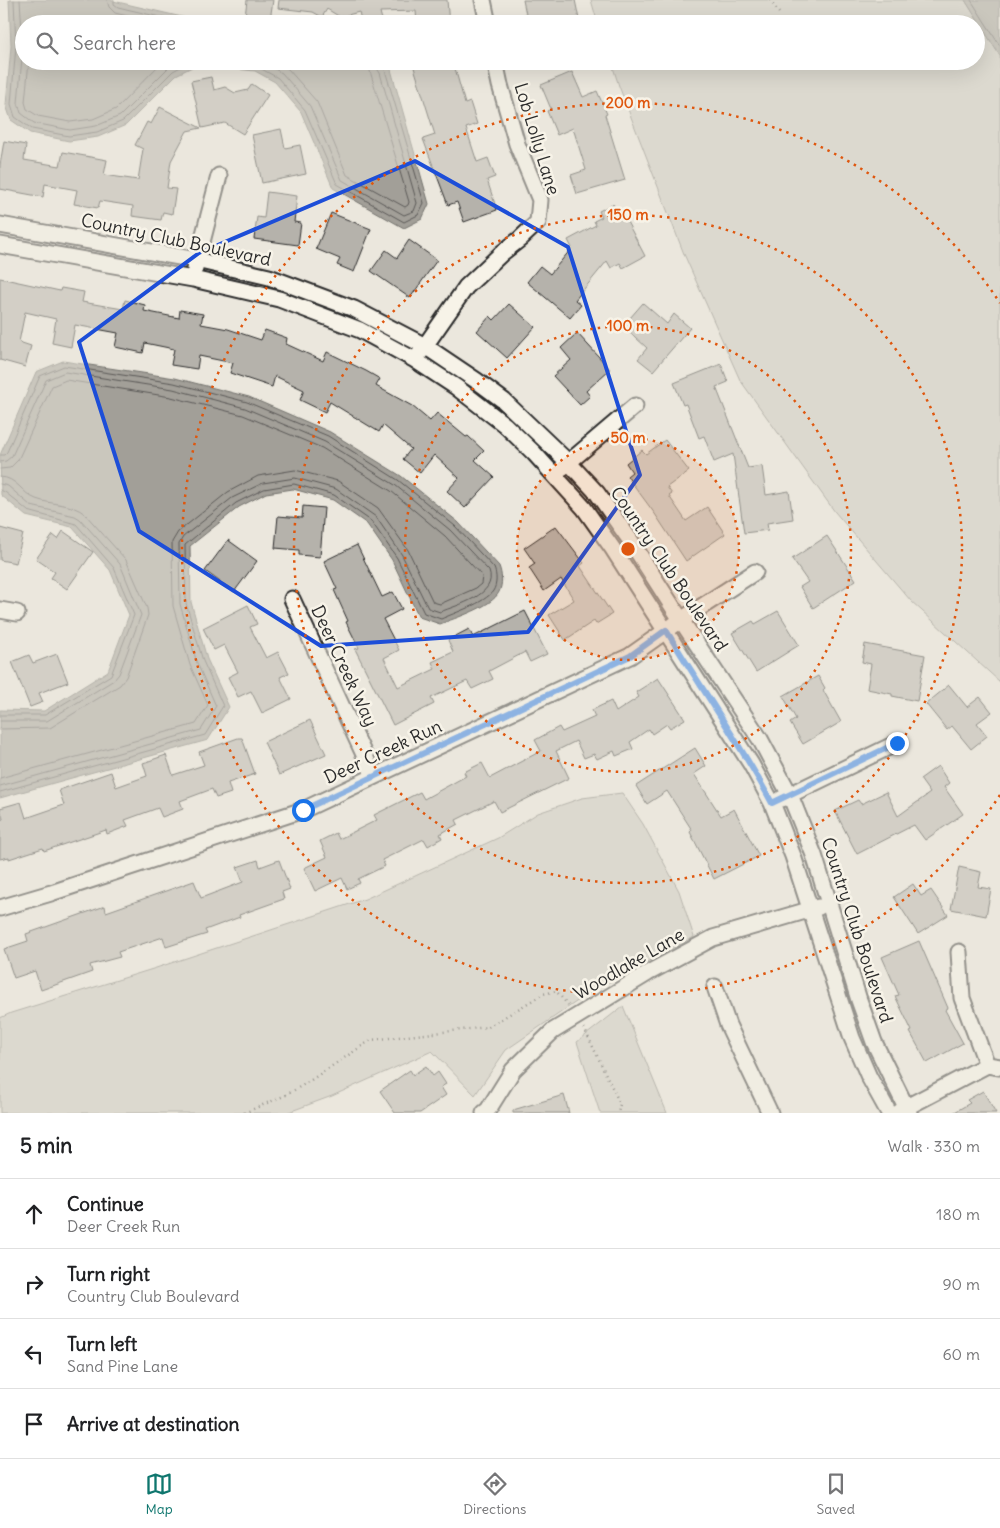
<!DOCTYPE html>
<meta charset="utf-8">
<style>
body{margin:0;font-family:Delius,sans-serif;background:#f2f2f2;color:#202124}
.stop{position:absolute;width:15px;height:15px;margin:-11px;border:4px solid #1a73e8;border-radius:50%;background:#fff}
.stop.end{background:#1a73e8;border-color:#fff;box-shadow:0 1px 5px #0008}
.list{margin:0;padding:0;list-style:none}
h2{display:flex;justify-content:space-between;align-items:center;height:65px;margin:0;padding:0 20px;font-size:21px}
h2 small{font-size:16px;font-weight:400;color:#757577}
.list li{display:grid;grid-template-columns:32px 1fr auto;gap:15px;align-items:center;box-sizing:border-box;height:70px;padding:0 20px;border-top:1px solid #e0e0e0}
.list b{display:block;font-size:19px;white-space:nowrap}
.list p{margin:0;font-size:16px;white-space:nowrap;color:#757577}
.list em{font-size:16px;font-style:normal;color:#757577}
.icon{flex:none;width:28px;height:28px;fill:none;stroke:currentColor;stroke-width:2;stroke-linecap:round;stroke-linejoin:round}
.map{position:relative;flex:none;width:1000px;height:1113px;overflow:hidden}
.search{position:absolute;background:#fff;box-shadow:0 5px 20px #0002;left:15px;right:15px;top:15px;height:55px;display:flex;align-items:center;gap:12px;box-sizing:border-box;padding:0 18px;border-radius:28px;color:#757577;font-size:19px}
.sheet{height:345px;background:#fff}
nav{display:flex;justify-content:space-around;align-items:center;box-sizing:border-box;height:70px;border-top:1px solid #e0e0e0;background:#fff;font-size:14px;color:#757577}
nav a{display:grid;justify-items:center;gap:2px}
nav .on{color:#0f766e}
.map>svg:first-child{display:block}
.green{fill:#cbc8bf;stroke:#7b7a75}
.water{fill:#a29f98;stroke:#72716c}
.lines{fill:none;stroke-linecap:round;stroke-linejoin:round}
.shore{stroke:#5b5957;stroke-width:1}
.building{fill:#b5b2ab;stroke:#2b2b2b}
.minor-casing{stroke:#2b2b2b;stroke-width:19}
.path{stroke:#2b2b2b;stroke-width:2.5;stroke-dasharray:1 4;stroke-linecap:butt}
.minor{stroke:#f7f3e8;stroke-width:15}
.route{stroke:#1a73e8;stroke-width:6}
.marked{fill:none;stroke:#1d4ed8;stroke-width:4;stroke-linejoin:round}
.ring{fill:none;stroke:#df570e;stroke-width:2.5;stroke-dasharray:2.5 5}
.labels{text-anchor:middle;stroke-width:5;stroke-linejoin:round;paint-order:stroke}
.street-label{font-size:18px;fill:#2b2b2b;stroke:#f7f3e8}
.centre{fill:#df570e;stroke:#f7f3e8;stroke-width:2.5}
.ring-label{font-size:15px;text-anchor:middle;font-weight:bold;fill:#df570e;stroke:#f7f3e8;stroke-width:5;stroke-linejoin:round;paint-order:stroke}
</style>
<div class="map">
<svg width="1000" height="1113" viewBox="0 0 1000 1113">
<rect width="100%" height="100%" fill="#ebe7dd"/>
<filter id="ink" filterUnits="userSpaceOnUse"><feTurbulence type="fractalNoise" baseFrequency=".02" numOctaves="2"/><feDisplacementMap in="SourceGraphic" scale="10" xChannelSelector="R" yChannelSelector="G"/><feConvolveMatrix kernelMatrix="1 2 1 2 8 2 1 2 1" color-interpolation-filters="sRGB"/></filter>
<g filter="url(#ink)">
<g class="green">
<polygon points="591,0 965,0 1000,56 1000,682 911,601 835,512 740,380 684,254 619,86 611,61 976,61 976,24 598,24"/>
<polygon points="622,793 643,824 679,891 694,937 592,991 506,1050 475,1095 432,1051 332,1096 286,1113 0,1113 0,1018 11,1013 156,968 365,899 498,838 538,813 582,798"/>
<polygon points="623,1006 667,1113 600,1113 577,1042"/>
</g>
<g class="water">
<polygon points="9,0 109,0 212,24 24,24 24,61 384,61 390,66 429,204 422,219 404,228 333,188 301,112 275,82 255,71 196,65 176,75 126,125 98,137 69,141 30,133 11,120 6,105 11,46"/>
<polygon points="965,0 1000,0 1000,56"/>
<path d="M63 361 175 378 249 397 330 432 401 476 458 522 499 566C502 574 503 584 499 592 492 607 455 618 440 624L419 617 392 560 367 524 333 500 293 489 266 493 239 507 190 546 191 602 207 659 229 707 208 740 0 798V710L44 711 108 671 129 615 110 570 72 527 26 516 1 495 0 455 36 372Z"/>
</g>
<g class="lines">
<g class="shore">
<polyline points="14,0 16,46 11,104 15,117 32,129 69,136 97,132 123,121 173,71 192,61"/>
<polyline points="20,0 23,46 18,103 21,113 34,123 70,130 96,126 120,116 169,67 178,61"/>
<polyline points="107,0 109,7 115,13 161,24"/>
<polyline points="114,0 114,4 118,7 189,24"/>
<polyline points="971,0 1000,46"/>
<polyline points="29,61 25,102 27,109 38,116 70,122 93,119 116,109 163,61"/>
<polyline points="210,61 256,66 278,78 305,110 337,184 404,222 418,215 424,203 385,70 382,66 381,61"/>
<polyline points="260,61 282,73 310,106 342,180 404,215 414,211 417,203 380,73 376,67 375,61"/>
<polyline points="276,61 288,69 317,102 347,175 405,207 408,205 409,202 367,61"/>
<path d="M0 455H4L7 452 40 376 64 366 174 383 247 402 328 436 398 480 455 526 494 568C497 575 497 585 493 591 485 603 454 613 441 619L424 613 397 558 371 521 334 495 294 484 264 489 236 503 185 545 186 603 203 661 223 706 205 735 0 792"/>
<path d="M0 462 6 461 12 456 46 380 65 372 173 389 245 408 325 442 395 485 450 530 489 571C498 595 457 605 440 612L428 608 402 555 376 517 336 489 295 478 263 483 232 498 183 537 179 544 180 604 197 663 216 706 201 730 0 786"/>
<polyline points="0,469 10,468 18,460 52,386 66,380 171,397 243,415 322,448 391,491 445,536 482,576 481,584 476,588 440,604 433,602 408,550 378,508 338,481 295,470 258,476 228,492 178,532 172,542 173,606 190,665 208,705 196,724 0,778"/>
<path d="M0 477C17 477 22 494 36 499 52 505 72 503 85 514L126 560 147 608 148 615 126 677 120 685 50 728 0 729"/>
<polyline points="0,484 8,486 31,506 75,516 80,519 120,564 141,615 119,674 114,680 47,721 0,721"/>
<polyline points="0,490 5,492 28,511 76,524 114,568 134,615 111,675 45,715 0,715"/>
</g>
</g>
<g class="building">
<polygon points="247,0 273,0 270,20 245,17"/>
<polygon points="279,0 447,0 449,24 417,24 416,11 380,12 382,20 362,24 359,12 340,17 327,9 322,17 313,12 278,8"/>
<polygon points="523,0 575,0 580,24 528,24"/>
<polygon points="412,61 453,61 465,104 470,102 477,124 466,128 477,162 488,158 495,177 487,180 497,210 464,222 457,202 448,205 423,139 435,135"/>
<polygon points="572,72 583,97 597,91 607,114 605,115 625,180 577,194 571,175 586,170 573,128 557,135 547,111 551,109 541,85"/>
<polygon points="211,77 214,90 225,87 235,93 248,90 252,84 268,95 243,134 225,123 202,128 191,81"/>
<polygon points="160,107 201,128 187,131 171,161 167,188 176,189 172,214 163,212 161,220 132,216 133,206 100,201 98,208 74,204 77,190 45,184 43,197 0,189 0,165 4,141 26,145 24,160 60,166 63,152 107,160 104,175 138,180 143,149 135,145 147,122 151,124"/>
<polygon points="281,129 285,148 300,145 306,174 262,183 252,135"/>
<polygon points="267,192 297,196 294,222 301,223 298,245 254,239 257,217 264,218"/>
<polygon points="613,204 620,217 624,216 645,256 623,268 620,263 611,268 607,261 575,300 581,305 570,318 527,282 540,266 550,274 572,248 568,240 596,225 594,221 602,217 599,211"/>
<polygon points="331,213 371,229 354,272 337,265 340,259 316,249"/>
<polygon points="409,240 437,260 410,298 371,271 386,250 397,258"/>
<polygon points="0,278 60,291 61,288 84,292 82,302 123,309 125,300 145,305 144,311 179,318 180,310 203,314 201,324 228,329 261,340 265,330 287,338 286,344 323,361 327,352 366,371 380,379 376,386 412,406 430,421 437,413 466,437 468,436 484,451 475,460 494,477 465,508 447,491 459,478 434,455 420,473 403,459 411,449 383,425 379,432 330,402 325,412 300,400 304,390 275,376 272,387 230,373 233,363 199,356 197,369 171,365 174,349 145,343 143,353 115,347 118,333 75,325 71,347 52,343 56,319 25,312 19,342 31,346 25,367 0,360"/>
<polygon points="643,303 667,324 674,314 690,328 653,371 638,359 647,348 623,326"/>
<polygon points="509,304 535,327 507,358 477,331 490,316 494,320"/>
<polygon points="577,333 610,369 586,391 590,396 580,405 553,376 571,360 561,348"/>
<polygon points="721,364 728,382 716,387 748,468 762,466 766,495 789,491 793,519 767,523 768,530 744,533 733,454 714,462 704,436 699,438 686,404 683,405 674,383"/>
<polygon points="665,440 689,471 667,487 672,494 669,496 686,521 707,507 725,534 686,561 655,514 627,476 632,472 626,463 642,450 646,454"/>
<polygon points="303,506 324,508 320,557 299,555 299,550 275,548 278,516 302,518"/>
<polygon points="556,526 584,563 580,566 612,614 596,624 594,621 565,640 549,615 574,600 561,579 544,591 529,568 535,564 524,548"/>
<polygon points="0,528 23,534 16,563 0,560"/>
<polygon points="63,531 93,552 67,589 51,578 55,572 36,559 53,535 58,539"/>
<polygon points="827,536 856,580 813,608 800,587 808,582 792,559"/>
<polygon points="228,540 257,561 234,592 205,571"/>
<polygon points="357,545 382,597 393,592 402,609 383,619 399,650 384,658 398,687 435,669 432,662 453,652 448,640 469,629 473,637 525,611 547,654 530,662 525,652 489,671 493,679 472,689 467,681 431,698 434,704 393,725 355,649 359,648 346,622 348,621 334,590 337,589 324,561"/>
<polygon points="248,605 257,624 250,627 266,658 278,652 289,673 280,677 291,699 262,713 251,691 238,697 228,677 238,672 224,645 214,650 203,628"/>
<polygon points="778,611 799,645 756,672 732,633 753,621 755,624"/>
<polygon points="865,644 925,655 917,701 892,696 892,694 867,689 871,664 862,662"/>
<polygon points="57,654 68,682 39,693 43,702 30,707 12,662 29,655 33,663"/>
<polygon points="818,676 825,688 823,690 841,722 803,744 790,723 796,719 783,696"/>
<polygon points="658,678 685,719 670,728 667,724 652,734 649,729 630,742 633,749 616,756 614,751 597,759 594,754 584,758 576,741 556,751 569,778 500,812 494,801 456,820 458,824 440,834 442,838 428,846 424,839 382,860 385,866 358,879 360,883 347,889 342,878 315,891 304,868 327,857 320,841 336,833 339,839 377,820 374,815 420,792 424,799 466,776 464,772 482,763 490,778 541,751 535,740 559,727 562,732 595,717 592,710 611,701 616,712 639,697 636,692"/>
<polygon points="949,685 967,707 980,697 992,712 977,723 987,736 971,749 952,726 947,730 926,704"/>
<polygon points="310,720 326,754 279,775 264,742"/>
<polygon points="238,738 242,738 255,774 228,783 231,793 216,798 212,789 180,801 183,809 162,817 158,808 125,820 128,826 107,834 106,830 44,851 43,848 9,859 9,857 0,859 0,820 3,819 0,808 21,802 26,818 64,805 59,790 111,772 116,787 147,776 143,763 166,755 173,775 204,765 199,752"/>
<polygon points="695,748 706,766 694,774 721,816 734,809 759,856 714,879 690,832 692,830 667,791 647,804 636,786"/>
<polygon points="938,766 949,783 944,787 963,814 925,840 914,825 857,854 835,811 858,800 861,804 886,792 898,816 930,793 920,779"/>
<polygon points="258,860 260,867 279,860 290,889 282,892 284,899 239,915 240,917 205,930 207,934 197,937 166,947 163,937 118,952 120,957 90,965 92,972 41,990 35,971 14,978 4,949 28,941 26,934 105,906 106,912 194,881 201,898 243,882 237,867"/>
<polygon points="959,867 981,872 978,887 991,889 986,916 951,909"/>
<polygon points="913,884 921,896 931,890 948,915 918,934 894,897"/>
<polygon points="919,941 948,1008 945,1010 963,1043 927,1063 910,1032 912,1031 895,996 899,995 882,957"/>
<polygon points="426,1066 433,1076 438,1072 446,1084 441,1087 446,1095 420,1113 395,1113 380,1091 410,1070 413,1075"/>
<polygon points="983,1091 996,1113 953,1113 970,1103 967,1100"/>
<polygon points="564,1095 569,1113 513,1113 513,1110"/>
</g>
<g class="lines">
<g class="minor-casing">
<g id="minor">
<polyline points="483,0 488,24"/>
<polyline points="0,225 196,260 269,277 354,309 425,346 477,381 504,401 569,463 597,493 630,540 681,620 760,739 790,795 814,855 859,1000 874,1042 909,1113"/>
<polyline points="0,245 193,279 279,299 360,330 415,360 456,387 505,425 534,453 584,508 613,549 751,764 772,803 793,856 852,1038 869,1077 889,1113"/>
<polyline points="195,269 219,176"/>
<polyline points="420,353 466,287 502,253 520,239 538,222 540,200 517,144 500,85 495,61"/>
<polyline points="562,468 635,406"/>
<polyline points="292,599 374,776"/>
<polyline points="0,610 17,613"/>
<polyline points="781,799 897,743"/>
<polyline points="0,908 51,893 303,810 630,656 681,620 755,572"/>
<polyline points="959,952 962,998 987,1065"/>
<polyline points="715,987 728,1025 770,1113"/>
<polyline points="484,1113 488,1110 513,1070 553,1031 648,973 713,938 819,907"/>
<polyline points="898,1113 905,1108 987,1065 1000,1067"/>
</g>
</g>
<g class="path">
<polyline points="770,0 779,13"/>
<polyline points="584,1028 620,1104 618,1113"/>
<polyline points="244,1113 286,1095 308,1082 371,1040 488,1027 543,994 556,991 568,1005"/>
</g>
<use href="#minor" class="minor"/>
</g>
</g>
<g class="lines" filter="url(#ink)">
<path class="route" d="M303 810 630 656 666 630C701 688 740 743 772 803L897 743"/>
</g>
<path d="M0 0H1000V1113H0ZM415 161 568 247 640 475 528 632 321 646 139 531 79 342 199 253Z" fill="#ebe7dd" fill-opacity=".55" fill-rule="evenodd"/>
<path class="marked" d="M415 161 568 247 640 475 528 632 321 646 139 531 79 342 199 253Z"/>
<circle cx="628" cy="549" r="111" fill="#df570e" fill-opacity=".12"/>
<g class="ring">
<circle cx="628" cy="549" r="111"/>
<circle cx="628" cy="549" r="223"/>
<circle cx="628" cy="549" r="334"/>
<path d="M1000 795A446 446 0 1 1 1000 303"/>
</g>
<g class="labels">
<g class="street-label">
<text transform="translate(537 139) rotate(73)" y="6">Lob Lolly Lane</text>
<text transform="translate(176 240) rotate(12)" y="6">Country Club Boulevard</text>
<text transform="translate(669 569) rotate(56)" y="6">Country Club Boulevard</text>
<text transform="translate(344 666) rotate(65)" y="6">Deer Creek Way</text>
<text transform="translate(383 752) rotate(-25)" y="6">Deer Creek Run</text>
<text transform="translate(857 930) rotate(72)" y="6">Country Club Boulevard</text>
<text transform="translate(629 964) rotate(-30)" y="6">Woodlake Lane</text>
</g>
</g>
<circle cx="628" cy="549" r="8" class="centre"/>
<g class="ring-label">
<text x="628" y="108">200 m</text>
<text x="628" y="220">150 m</text>
<text x="628" y="331">100 m</text>
<text x="628" y="443">50 m</text>
</g>
</svg>
<div class="stop" style="left:303px;top:810px"></div>
<div class="stop end" style="left:897px;top:743px"></div>
<div class="search"><svg class="icon" aria-label="search" viewBox="0 0 24 24"><circle cx="10" cy="10" r="6"/><path d="M15 15l6 6"/></svg>Search here</div>
</div>
<section class="sheet">
<h2>5 min<small>Walk · 330 m</small></h2>
<ul class="list">
<li><svg class="icon" aria-label="ahead" viewBox="0 0 24 24"><path d="M12 20V5M6 11l6-6 6 6"/></svg><div><b>Continue</b><p>Deer Creek Run</p></div><em>180 m</em></li>
<li><svg class="icon" aria-label="right" viewBox="0 0 24 24"><path d="M7 20v-9h11M14 6l5 5-5 5"/></svg><div><b>Turn right</b><p>Country Club Boulevard</p></div><em>90 m</em></li>
<li><svg class="icon" aria-label="left" viewBox="0 0 24 24"><path d="M17 20v-9H6M10 6l-5 5 5 5"/></svg><div><b>Turn left</b><p>Sand Pine Lane</p></div><em>60 m</em></li>
<li><svg class="icon" aria-label="arrive" viewBox="0 0 24 24"><path d="M6 21V4h12l-3 4 3 4H6"/></svg><div><b>Arrive at destination</b></div></li>
</ul>
</section>
<nav>
<a class="on"><svg class="icon" aria-label="map" viewBox="0 0 24 24"><path d="M3 6l6-2 6 2 6-2v14l-6 2-6-2-6 2zM9 4v14M15 6v14"/></svg>Map</a>
<a><svg class="icon" aria-label="directions" viewBox="0 0 24 24"><path d="M12 3l9 9-9 9-9-9zM9 14v-3h6M13 9l2 2-2 2"/></svg>Directions</a>
<a><svg class="icon" aria-label="saved" viewBox="0 0 24 24"><path d="M7 4h10v16l-5-4-5 4z"/></svg>Saved</a>
</nav>
